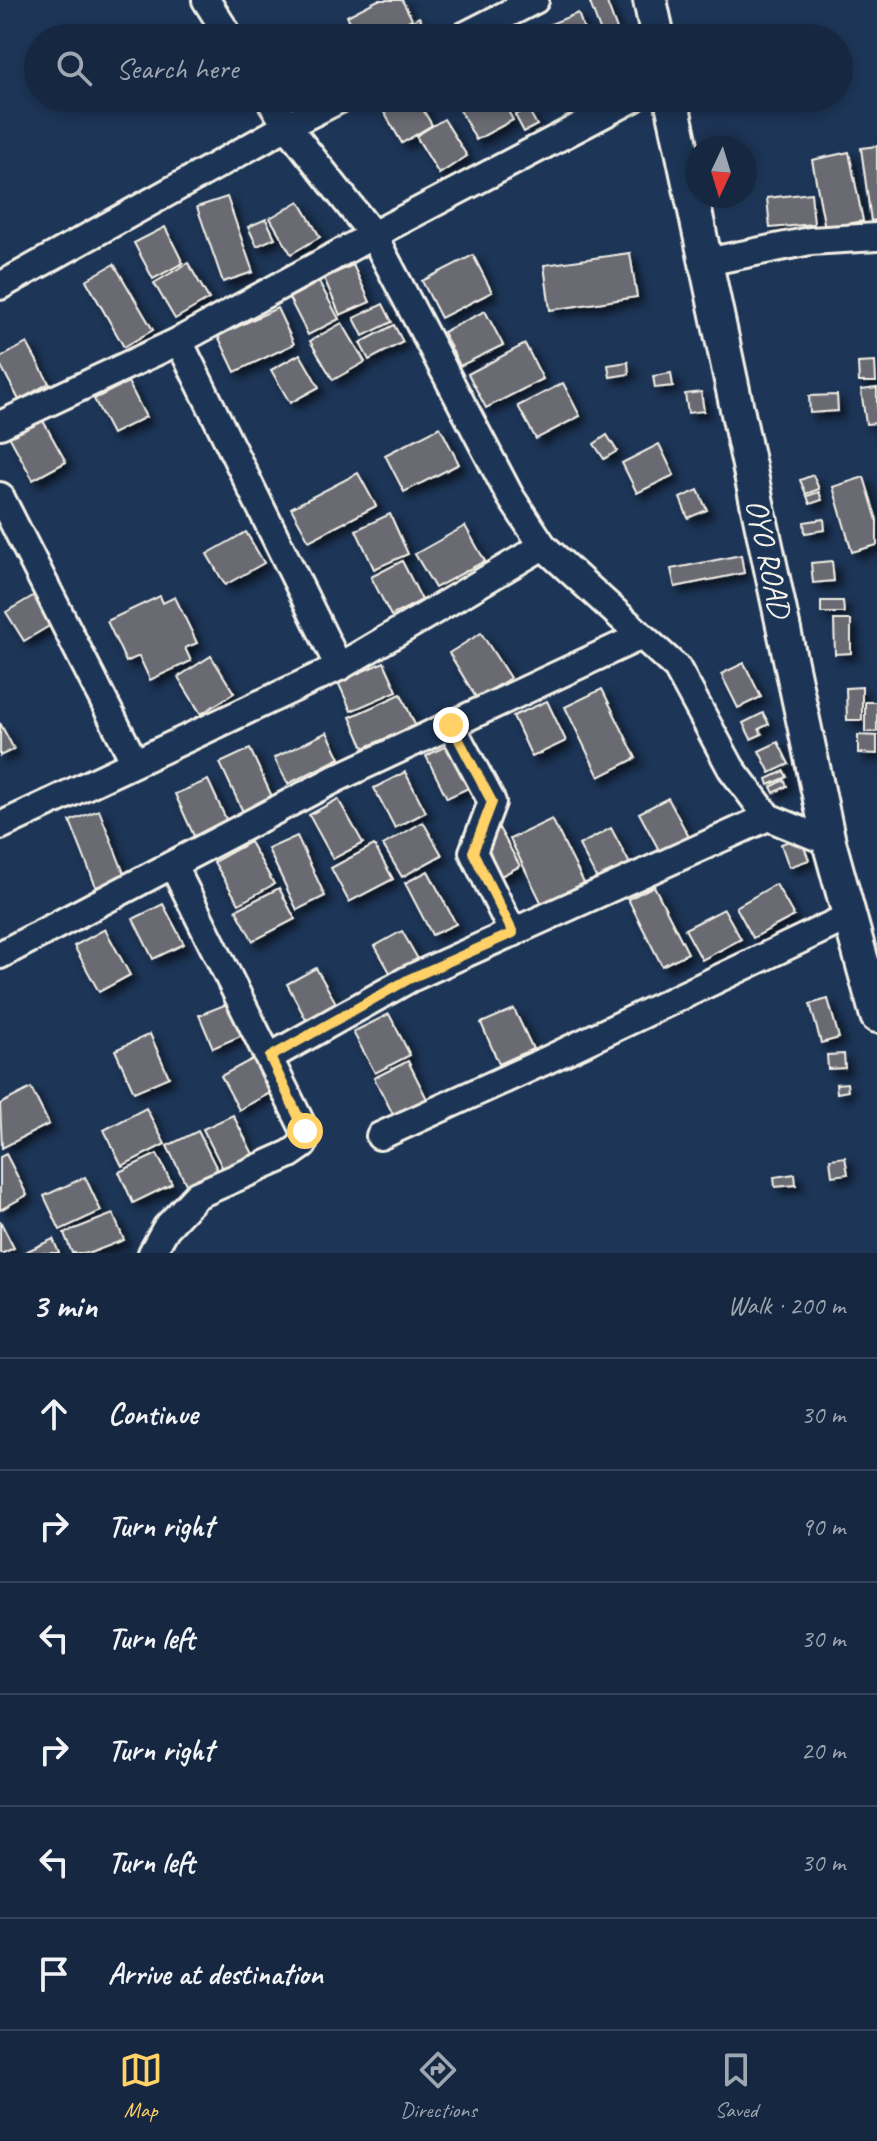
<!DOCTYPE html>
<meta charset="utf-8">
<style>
body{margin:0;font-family:Caveat,sans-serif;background:#1f3048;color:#f1f3f6}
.compass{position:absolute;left:685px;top:136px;width:72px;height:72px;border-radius:50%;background:#162841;box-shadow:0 4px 12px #0003;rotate:184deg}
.stop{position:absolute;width:24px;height:24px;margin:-18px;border:6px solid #ffd166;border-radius:50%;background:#fff}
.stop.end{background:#ffd166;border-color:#fff;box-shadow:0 2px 8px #0008}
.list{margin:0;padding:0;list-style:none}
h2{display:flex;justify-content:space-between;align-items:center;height:104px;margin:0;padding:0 32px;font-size:34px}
h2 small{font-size:26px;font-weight:400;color:#9ea6b1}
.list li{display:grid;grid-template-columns:52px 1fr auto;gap:24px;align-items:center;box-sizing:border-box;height:112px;padding:0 32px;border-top:2px solid #35445a}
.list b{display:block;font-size:30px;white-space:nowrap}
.list em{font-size:26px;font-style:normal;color:#9ea6b1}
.icon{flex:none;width:44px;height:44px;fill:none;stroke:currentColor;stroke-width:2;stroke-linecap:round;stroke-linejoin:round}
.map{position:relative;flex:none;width:877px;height:1253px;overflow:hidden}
.search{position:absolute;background:#162841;box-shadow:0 4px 12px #0003;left:24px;right:24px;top:24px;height:88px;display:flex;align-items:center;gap:20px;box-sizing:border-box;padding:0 28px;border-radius:44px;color:#9ea6b1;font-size:30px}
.sheet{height:776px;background:#162841}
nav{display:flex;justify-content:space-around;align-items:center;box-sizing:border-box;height:112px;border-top:2px solid #35445a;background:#162841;font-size:22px;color:#9ea6b1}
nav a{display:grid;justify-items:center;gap:4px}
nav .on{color:#ffd166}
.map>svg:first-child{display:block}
.building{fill:#6a6a73;stroke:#f4f1e8;stroke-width:2;filter:url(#shadow)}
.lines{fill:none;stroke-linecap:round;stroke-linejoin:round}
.minor-casing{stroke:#f4f1e8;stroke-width:32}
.tertiary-casing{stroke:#f4f1e8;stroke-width:38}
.minor{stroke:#1d3557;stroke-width:26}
.tertiary{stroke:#1d3557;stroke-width:32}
.route{stroke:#ffd166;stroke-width:10}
.labels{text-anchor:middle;stroke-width:6;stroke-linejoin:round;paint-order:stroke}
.street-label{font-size:32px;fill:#f4f1e8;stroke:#1d3557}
</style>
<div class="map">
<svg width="877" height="1253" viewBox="0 0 877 1253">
<defs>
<filter id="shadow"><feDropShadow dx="6" dy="6" stdDeviation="4" flood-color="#0009"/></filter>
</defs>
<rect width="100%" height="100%" fill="#1d3557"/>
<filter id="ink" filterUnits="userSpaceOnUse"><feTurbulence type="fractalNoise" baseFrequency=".0125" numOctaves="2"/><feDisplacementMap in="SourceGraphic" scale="16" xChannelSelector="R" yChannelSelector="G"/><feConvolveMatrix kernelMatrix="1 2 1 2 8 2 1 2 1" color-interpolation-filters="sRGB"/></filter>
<g filter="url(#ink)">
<g class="building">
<polygon points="378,0 402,0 412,19 375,38 359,38 347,16"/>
<polygon points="589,0 606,0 620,38 603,38"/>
<polygon points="578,13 587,38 542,38 538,29"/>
<polygon points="419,17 430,36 383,38"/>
<polygon points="397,98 416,98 432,125 402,143 381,107"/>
<polygon points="466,98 501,98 513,120 476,140 459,108 469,102"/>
<polygon points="528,109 537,125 524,132 515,115"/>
<polygon points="444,119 467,156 439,174 416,136"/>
<polygon points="877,146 877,220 871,221 861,148"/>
<polygon points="849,152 863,221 825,228 812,160"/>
<polygon points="811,193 814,224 770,228 767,198"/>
<polygon points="227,197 253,272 223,282 197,207"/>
<polygon points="299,201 320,237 291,254 270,218"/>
<polygon points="266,219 275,238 257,246 248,227"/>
<polygon points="165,227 183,263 153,279 134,243"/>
<polygon points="630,253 637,297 550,310 544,265"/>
<polygon points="473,255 492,292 441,318 422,281"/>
<polygon points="188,263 209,299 175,319 154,283"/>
<polygon points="114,264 153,330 124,347 86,280"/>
<polygon points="353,265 370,302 340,315 324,278"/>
<polygon points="319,282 339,319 308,335 289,298"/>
<polygon points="383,304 392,322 363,336 354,318"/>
<polygon points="277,308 294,344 235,372 218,336"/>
<polygon points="485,311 503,345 460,366 443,332"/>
<polygon points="342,323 365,362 333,380 310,341"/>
<polygon points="394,325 403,342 369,360 360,343"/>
<polygon points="27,343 49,383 19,400 0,364 0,358"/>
<polygon points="525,344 543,379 486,408 468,374"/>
<polygon points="300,354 319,387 290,403 271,370"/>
<polygon points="628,362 629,374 610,377 608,365"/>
<polygon points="875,362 876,382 859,382 858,363"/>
<polygon points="671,373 673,386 655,388 653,376"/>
<polygon points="128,382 146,417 112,434 94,399"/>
<polygon points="563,383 580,416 536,439 518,406"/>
<polygon points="877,388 877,423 866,424 861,390"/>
<polygon points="701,392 704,411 688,413 685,394"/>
<polygon points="837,395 838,411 810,413 809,396"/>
<polygon points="42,419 66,462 33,480 9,436"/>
<polygon points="440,427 459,464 404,492 385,455"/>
<polygon points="607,435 617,451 604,459 594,444"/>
<polygon points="659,444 674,475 637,493 622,463"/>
<polygon points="358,473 376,506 309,541 291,508"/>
<polygon points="813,475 819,489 806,494 800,480"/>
<polygon points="864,477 877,520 877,545 852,552 833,487"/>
<polygon points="698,490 707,510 688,518 680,498"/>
<polygon points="819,492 822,500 810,504 807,496"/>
<polygon points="390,514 408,554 374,569 356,530"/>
<polygon points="824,519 825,530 805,533 804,522"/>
<polygon points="465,526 485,561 435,588 415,554"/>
<polygon points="246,532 264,563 225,585 207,554"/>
<polygon points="741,555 744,573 675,587 671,569"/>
<polygon points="402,561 422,600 391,616 371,577"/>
<polygon points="832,561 834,581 813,583 811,563"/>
<polygon points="43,590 61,619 24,641 6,612"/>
<polygon points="160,596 163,603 175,597 197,643 185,648 191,661 150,680 139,656 126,662 107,621"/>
<polygon points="821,601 843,601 844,613 821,613"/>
<polygon points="834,620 851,620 851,653 835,654"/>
<polygon points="481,633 510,678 477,699 449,653"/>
<polygon points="211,656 234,693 201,714 178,677"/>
<polygon points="384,662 397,691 351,711 338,682"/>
<polygon points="744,663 761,697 738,708 721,674"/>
<polygon points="862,687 862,720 847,720 846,688"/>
<polygon points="602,689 636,758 599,777 565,707"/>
<polygon points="401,694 415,725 364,748 350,717"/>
<polygon points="547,701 566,741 532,757 513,716"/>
<rect x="865" y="702" width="12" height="30"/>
<polygon points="763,713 769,724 759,729 762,734 751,739 743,723"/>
<polygon points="0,723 14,749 0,756"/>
<polygon points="327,732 340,758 288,784 274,758"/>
<polygon points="858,735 877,736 877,754 858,753"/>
<polygon points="456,741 477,784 447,798 426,756"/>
<polygon points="778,742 789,764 770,773 759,751"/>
<polygon points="250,749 274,801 244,814 220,763"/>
<polygon points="784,771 787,777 769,785 767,779"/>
<polygon points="405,772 426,812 395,828 374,788"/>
<polygon points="208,780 231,830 198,845 175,794"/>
<polygon points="784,780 787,786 774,793 771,787"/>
<polygon points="668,798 689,837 660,852 639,813"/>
<polygon points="338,799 363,843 333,859 309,815"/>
<polygon points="99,810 125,876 96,887 70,821"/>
<polygon points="552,819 584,883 542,904 510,839"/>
<polygon points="423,822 442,855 402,877 383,845"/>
<polygon points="499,828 520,866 482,886 461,849"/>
<polygon points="611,828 630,864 598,881 579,845"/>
<polygon points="297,836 325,896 297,910 268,849"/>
<polygon points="800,837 809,860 789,867 781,844"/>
<polygon points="250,842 274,884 239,904 214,862"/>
<polygon points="374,845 393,879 349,902 331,868"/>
<polygon points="428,871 456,924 432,935 405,883"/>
<polygon points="776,884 794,916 753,938 736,907"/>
<polygon points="654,886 688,953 662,966 628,899"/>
<polygon points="279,888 295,919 253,941 236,910"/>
<polygon points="163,904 184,944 153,959 133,919"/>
<polygon points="724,909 741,939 702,960 685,929"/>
<polygon points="105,929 130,975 99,992 74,946"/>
<polygon points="402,931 423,968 396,983 375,946"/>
<polygon points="316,968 340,1010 310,1027 287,984"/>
<polygon points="828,999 839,1038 821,1043 810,1004"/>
<polygon points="232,1002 245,1034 213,1048 199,1015"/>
<polygon points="514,1009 533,1049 499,1064 481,1023"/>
<polygon points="389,1014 410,1055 375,1073 353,1032"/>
<polygon points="150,1034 169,1077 134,1092 115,1050"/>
<polygon points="262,1054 281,1087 239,1110 221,1076"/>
<polygon points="844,1054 845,1068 828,1069 827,1055"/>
<polygon points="408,1061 428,1101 395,1118 374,1078"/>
<polygon points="847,1083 848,1091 837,1093 836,1084"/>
<polygon points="31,1088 49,1124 2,1148 0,1104"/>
<polygon points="146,1108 165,1144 122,1166 104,1130"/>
<polygon points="233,1115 255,1158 225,1173 203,1129"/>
<polygon points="198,1131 220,1175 189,1190 167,1146"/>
<polygon points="6,1154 27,1195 0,1210 0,1157"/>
<polygon points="157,1154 172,1184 133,1203 119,1172"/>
<polygon points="845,1157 848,1174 832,1176 830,1159"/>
<polygon points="795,1174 796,1185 775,1187 774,1177"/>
<polygon points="85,1177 101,1211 60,1230 44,1196"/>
<polygon points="113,1214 124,1240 90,1253 72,1253 64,1233"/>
<polygon points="0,1221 14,1248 3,1253 0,1253"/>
<polygon points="53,1239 59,1253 23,1253"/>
</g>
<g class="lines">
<g class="minor-casing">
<g id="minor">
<polyline points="206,0 230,38"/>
<polyline points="460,38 535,0"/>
<polyline points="269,98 287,126 373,235 510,496 543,546 677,668 731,768 768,817 829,842"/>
<polyline points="706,262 810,241 877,237"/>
<polyline points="0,286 287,126 342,98"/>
<polyline points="179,341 339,667"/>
<polyline points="0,425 179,341 373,235 634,98"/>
<polyline points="0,496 134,761"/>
<polyline points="451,725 492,802 473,852 513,933"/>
<polyline points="0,826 339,667 543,546"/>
<polyline points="0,955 337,778 641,636"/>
<polyline points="270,1057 409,979 768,817"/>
<polyline points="380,1136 547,1060 850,916"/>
<polyline points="152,1253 166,1228 197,1195 290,1154 303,1145 305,1131 173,865"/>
</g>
</g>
<g class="tertiary-casing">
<g id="tertiary">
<polyline points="650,0 658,38"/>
<polyline points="671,98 829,842 877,1016"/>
</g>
</g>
<use href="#minor" class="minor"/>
<use href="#tertiary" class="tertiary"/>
</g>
</g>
<g class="lines" filter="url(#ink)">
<polyline class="route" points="305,1131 270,1057 409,979 513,933 473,852 492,802 451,725"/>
</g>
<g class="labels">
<g class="street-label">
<text transform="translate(769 558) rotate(78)" y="11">OYO ROAD</text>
</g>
</g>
</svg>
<svg class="compass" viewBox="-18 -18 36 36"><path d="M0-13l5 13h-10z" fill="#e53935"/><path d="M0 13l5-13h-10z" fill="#9ea6b1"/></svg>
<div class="stop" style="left:305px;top:1131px"></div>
<div class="stop end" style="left:451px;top:725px"></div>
<div class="search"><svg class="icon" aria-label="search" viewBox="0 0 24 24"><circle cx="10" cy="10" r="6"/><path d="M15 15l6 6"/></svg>Search here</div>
</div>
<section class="sheet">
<h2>3 min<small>Walk · 200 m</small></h2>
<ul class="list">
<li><svg class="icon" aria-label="ahead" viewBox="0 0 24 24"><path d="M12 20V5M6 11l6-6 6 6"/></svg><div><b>Continue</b></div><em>30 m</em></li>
<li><svg class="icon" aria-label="right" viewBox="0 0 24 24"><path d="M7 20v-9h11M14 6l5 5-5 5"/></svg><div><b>Turn right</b></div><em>90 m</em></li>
<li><svg class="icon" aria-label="left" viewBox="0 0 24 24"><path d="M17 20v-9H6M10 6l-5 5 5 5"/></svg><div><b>Turn left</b></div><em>30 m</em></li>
<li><svg class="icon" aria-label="right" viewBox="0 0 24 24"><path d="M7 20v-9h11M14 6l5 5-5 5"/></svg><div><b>Turn right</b></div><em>20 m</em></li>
<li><svg class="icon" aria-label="left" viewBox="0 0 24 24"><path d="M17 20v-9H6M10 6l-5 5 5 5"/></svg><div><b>Turn left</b></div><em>30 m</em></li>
<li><svg class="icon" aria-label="arrive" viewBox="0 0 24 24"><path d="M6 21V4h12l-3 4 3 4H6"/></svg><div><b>Arrive at destination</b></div></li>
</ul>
</section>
<nav>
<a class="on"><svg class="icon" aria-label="map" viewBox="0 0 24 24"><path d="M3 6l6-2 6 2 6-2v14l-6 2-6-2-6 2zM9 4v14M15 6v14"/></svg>Map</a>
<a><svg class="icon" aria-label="directions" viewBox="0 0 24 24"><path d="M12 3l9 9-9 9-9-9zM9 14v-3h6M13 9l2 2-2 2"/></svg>Directions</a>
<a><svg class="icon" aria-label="saved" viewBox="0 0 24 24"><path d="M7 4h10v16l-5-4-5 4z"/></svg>Saved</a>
</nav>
